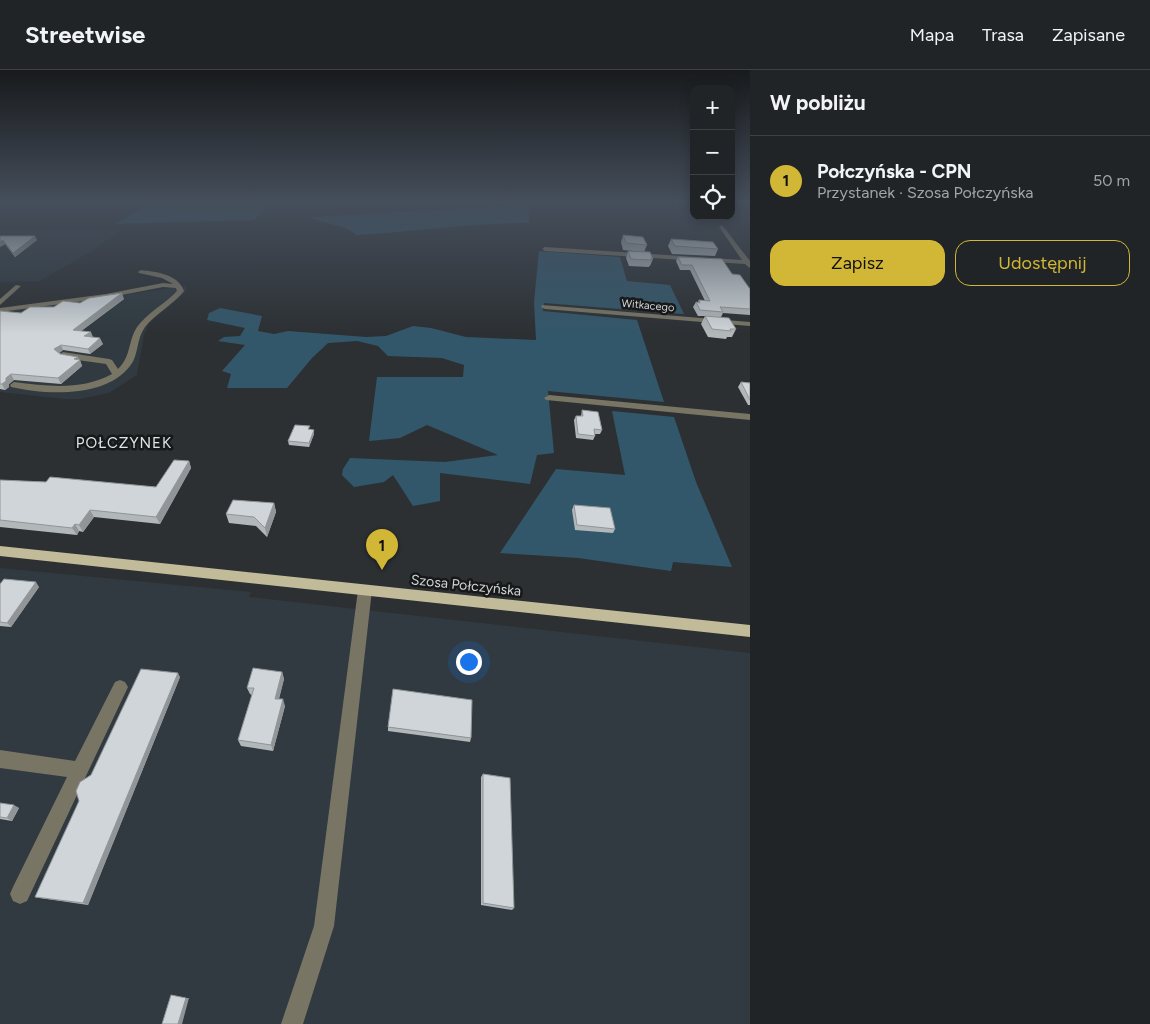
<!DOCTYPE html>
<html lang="pl">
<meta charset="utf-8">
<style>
body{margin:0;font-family:Figtree,sans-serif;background:#292c2e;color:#f1f3f6}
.controls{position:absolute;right:15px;top:15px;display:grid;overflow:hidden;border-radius:10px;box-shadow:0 2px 12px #0003}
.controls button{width:45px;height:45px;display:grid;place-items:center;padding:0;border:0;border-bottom:1px solid #3e4143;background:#212426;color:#f1f3f6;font:25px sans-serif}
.you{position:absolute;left:468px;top:591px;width:18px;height:18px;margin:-12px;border:4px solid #fff;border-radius:50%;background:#1a73e8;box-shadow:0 0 0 8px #1a73e833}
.badge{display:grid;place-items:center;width:32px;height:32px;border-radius:50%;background:#d2b736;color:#111;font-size:16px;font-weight:700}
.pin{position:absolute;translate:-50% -41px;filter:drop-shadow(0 1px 2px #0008)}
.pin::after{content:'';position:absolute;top:26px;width:18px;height:15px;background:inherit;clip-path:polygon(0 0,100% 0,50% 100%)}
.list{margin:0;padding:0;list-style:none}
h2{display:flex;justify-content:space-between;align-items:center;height:65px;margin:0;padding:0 20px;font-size:21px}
h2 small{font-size:16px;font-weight:400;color:#a2a4a7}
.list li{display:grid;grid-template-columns:32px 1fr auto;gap:15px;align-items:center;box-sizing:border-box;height:90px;padding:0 20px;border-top:1px solid #3e4143}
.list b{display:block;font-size:19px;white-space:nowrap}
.list p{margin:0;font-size:16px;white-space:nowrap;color:#a2a4a7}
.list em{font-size:16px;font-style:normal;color:#a2a4a7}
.actions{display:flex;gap:10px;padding:15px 20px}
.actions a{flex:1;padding:11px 0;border:1px solid #d2b736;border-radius:15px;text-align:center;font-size:18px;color:#d2b736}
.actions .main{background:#d2b736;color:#111}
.icon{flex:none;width:28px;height:28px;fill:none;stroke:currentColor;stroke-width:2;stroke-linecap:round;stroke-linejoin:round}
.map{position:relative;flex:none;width:750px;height:954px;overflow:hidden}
header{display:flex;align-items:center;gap:30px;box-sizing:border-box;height:70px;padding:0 25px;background:#212426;border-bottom:1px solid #3e4143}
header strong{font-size:24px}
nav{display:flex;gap:28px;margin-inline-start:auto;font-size:18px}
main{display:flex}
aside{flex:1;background:#212426}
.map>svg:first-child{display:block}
.built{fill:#303a40}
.green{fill:#33576a}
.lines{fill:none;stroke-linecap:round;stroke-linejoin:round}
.minor{fill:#797565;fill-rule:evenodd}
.major{fill:#c2bb99;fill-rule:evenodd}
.wall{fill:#b2b7ba}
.shaded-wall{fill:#919597}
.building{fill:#cfd5d8;stroke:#919597}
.labels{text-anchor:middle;stroke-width:5;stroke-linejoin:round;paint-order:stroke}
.far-street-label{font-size:11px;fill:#d2d5d7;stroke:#161819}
.street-label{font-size:14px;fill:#d2d5d7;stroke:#161819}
.neighbourhood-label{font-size:15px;letter-spacing:1px;fill:#dee4e7;stroke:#161819}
</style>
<header>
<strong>Streetwise</strong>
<nav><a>Mapa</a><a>Trasa</a><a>Zapisane</a></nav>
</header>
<main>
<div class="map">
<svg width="750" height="954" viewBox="0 0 750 954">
<rect width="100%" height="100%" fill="#2c3033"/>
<g class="built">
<polygon points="0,159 122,160 92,181 39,211 0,212"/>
<polygon points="186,216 186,222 149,253 144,265 137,305 109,323 80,329 64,329 0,322 0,242"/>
<polygon points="0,498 251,522 249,527 750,583 750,954 0,954"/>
</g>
<g class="green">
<polygon points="152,131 273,131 254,150 116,154"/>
<path d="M530 135 529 153C471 153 413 162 356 165 346 154 324 155 311 147Z"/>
<polygon points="539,181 620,187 627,211 670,215 684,244 544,233 543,241 637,250 664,332 548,321 554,383 537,385 530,414 440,403 440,431 413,436 393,405 384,412 354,417 342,405 343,399 350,388 445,392 498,385 427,355 400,368 369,371 377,307 463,307 464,295 442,288 388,286 378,276 357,271 328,273 312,288 287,318 227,318 231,304 222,301 245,275 218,271 224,267 240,266 245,258 207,250 209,243 220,238 262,246 258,261 274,264 288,261 366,267 386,266 413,256 431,258 466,267 536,270 534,232"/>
<polygon points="612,341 674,347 696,412 732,497 673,492 671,501 578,488 500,483 556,399 625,405"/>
</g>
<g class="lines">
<g class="minor">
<polygon points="722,155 750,191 750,198 745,194 545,181 542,179 545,177 742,190 719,157"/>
<path d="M141 200C157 202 178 204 184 221 173 235 156 243 145 257 136 269 139 285 130 296 106 328 46 325 11 317L10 315 14 312C48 316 80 321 112 304L106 294 63 288 59 285 63 282 109 289 112 290 118 299C131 287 128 271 137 257 148 242 165 234 177 221L176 218 163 217 106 228 0 242V238L106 224 163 213 173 214 162 208 139 203 138 202Z"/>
<polygon points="16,215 21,216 0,235 0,229"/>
<polygon points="542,235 750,252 750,256 545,239 541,237"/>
<polygon points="549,325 750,344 750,350 546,330 544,328"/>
<polygon points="365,515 370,516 372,520 334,856 303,954 281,954 314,856 358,520 360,516"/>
<polygon points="120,610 125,612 128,617 27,831 20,834 13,831 10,824 13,817 67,707 0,698 0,680 75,691 115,612"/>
</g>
<polygon class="major" points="0,476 750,555 750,567 0,486"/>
</g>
<g class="wall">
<polygon points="623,165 647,175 644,182 623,180 621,172"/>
<polygon points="0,166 37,170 15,187 5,174 0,177"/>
<polygon points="671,169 718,179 715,186 672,184 668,176"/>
<polygon points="628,181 653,189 650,196 649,196 649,197 629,196 626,188"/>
<polygon points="678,187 732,204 750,219 750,245 723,243 721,247 736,259 732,267 727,267 726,269 708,267 701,254 705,246 698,246 693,237 696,232 698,232 699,230 705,231 690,200 680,200 676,191"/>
<polygon points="124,229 81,261 103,274 90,284 63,280 59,283 80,290 82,296 61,314 14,310 9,314 9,317 5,320 0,319 0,241 21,243 80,233"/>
<polygon points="741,312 750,313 750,335 748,335 738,317"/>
<polygon points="582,340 602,360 600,364 595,364 595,366 593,370 576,368 574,350 576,346 581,346"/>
<polygon points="310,359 314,364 309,377 289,375 288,371"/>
<polygon points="189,391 191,398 160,454 94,447 83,462 79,461 77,465 0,457 0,410 156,417"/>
<polygon points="274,433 276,442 267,467 256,456 229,453 226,444"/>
<polygon points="574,435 615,459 613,463 575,460 572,440"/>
<polygon points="0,514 39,517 11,557 0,556"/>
<polygon points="282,602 284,609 279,629 285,636 273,681 241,676 238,670 252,625 250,624 247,618"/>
<polygon points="180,607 88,835 40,828 35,827 91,705"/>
<polygon points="388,657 471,668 470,672 388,661"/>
<polygon points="483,704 514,838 512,840 481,835 481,707"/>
<polygon points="0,733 19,738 12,751 0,749"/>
</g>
<g class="shaded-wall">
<polygon points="35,166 37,170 15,187 13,183"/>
<polygon points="3,170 5,174 0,177 0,172"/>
<polygon points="122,223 124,229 76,265 73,260"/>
<polygon points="91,262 93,267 84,266"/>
<polygon points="100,268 103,274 90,284 88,279"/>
<polygon points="61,275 63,280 57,285 54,279"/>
<polygon points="78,287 82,296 61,314 58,308"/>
<polygon points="11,304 14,310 9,314 9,317 5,320 2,314 6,308"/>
<polygon points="314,360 314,364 309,377 309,373"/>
<polygon points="189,391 191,398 160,454 156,447"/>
<polygon points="274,433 276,442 267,467 265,458"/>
<polygon points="90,440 94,447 83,462 79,455"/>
<polygon points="75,454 79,461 77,465 72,458"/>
<polygon points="36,512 39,517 11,557 7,553"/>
<polygon points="282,602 284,609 277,635 275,629"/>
<polygon points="178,603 180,607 88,835 83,833"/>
<polygon points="283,629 285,636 273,681 271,675"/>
<polygon points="14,735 19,738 12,751 7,748"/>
<polygon points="186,928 189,928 182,954 178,954"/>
</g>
<g class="building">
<polygon points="623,165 643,167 647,175 626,173"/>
<polygon points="0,166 35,166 13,183 3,170 0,172"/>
<polygon points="671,169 713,172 718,179 675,176"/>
<polygon points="628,181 650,182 653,189 651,188 652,190 631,189"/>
<polygon points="678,187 722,189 732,204 740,205 750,219 750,239 720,237 723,242 700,240 696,232 700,233 699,230 710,231 692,195 682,195"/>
<polygon points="122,223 73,260 91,262 84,266 100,268 88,279 61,275 54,279 60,284 78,287 74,289 80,290 58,308 11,304 6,308 6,311 2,314 0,314 0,241 21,243 30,237 54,237 63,231 80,233 89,228"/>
<polygon points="705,246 729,248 736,259 730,259 731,261 712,259"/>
<polygon points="741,312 750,313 750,330"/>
<polygon points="582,340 598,342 602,360 594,359 595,366 578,364 576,346 583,346"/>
<polygon points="295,355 310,356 308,359 314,360 309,373 288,371"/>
<polygon points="174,390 189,391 156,447 90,440 79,455 75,454 72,458 0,450 0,410 46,412 50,407 156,417"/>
<polygon points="233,430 274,433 265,458 254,447 226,444"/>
<polygon points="574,435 610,438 615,459 577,455"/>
<polygon points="4,509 36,512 7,553 0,552 0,514"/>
<polygon points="253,598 282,602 275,629 283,629 271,675 238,670 254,618 247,618"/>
<polygon points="141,599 178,603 83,833 35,827 79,731 76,721 80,712 91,705"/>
<polygon points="393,619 472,630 471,668 388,657"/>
<polygon points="483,704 510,708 514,838 483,833"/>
<polygon points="0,733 14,735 7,748 0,747"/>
<polygon points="171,925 186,928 178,954 162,954"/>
</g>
<linearGradient id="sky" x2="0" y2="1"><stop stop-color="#181a1c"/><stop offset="0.5" stop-color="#454e5b"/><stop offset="1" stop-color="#454e5b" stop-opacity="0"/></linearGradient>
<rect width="750" height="264" fill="url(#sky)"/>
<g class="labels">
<g class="far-street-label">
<text transform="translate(648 235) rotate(5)" y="4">Witkacego</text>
</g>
<g class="street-label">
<text transform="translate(466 515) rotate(6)" y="5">Szosa Połczyńska</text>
</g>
<g class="neighbourhood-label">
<text x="124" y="378">POŁCZYNEK</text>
</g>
</g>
</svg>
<div class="controls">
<button>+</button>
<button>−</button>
<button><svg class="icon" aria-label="locate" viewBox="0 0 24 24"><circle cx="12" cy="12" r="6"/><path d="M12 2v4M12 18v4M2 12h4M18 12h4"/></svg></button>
</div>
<div class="you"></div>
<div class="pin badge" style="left:382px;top:500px">1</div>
</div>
<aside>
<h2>W pobliżu<small></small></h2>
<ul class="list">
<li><span class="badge">1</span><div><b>Połczyńska - CPN</b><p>Przystanek · Szosa Połczyńska</p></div><em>50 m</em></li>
</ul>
<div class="actions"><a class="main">Zapisz</a><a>Udostępnij</a></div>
</aside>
</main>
